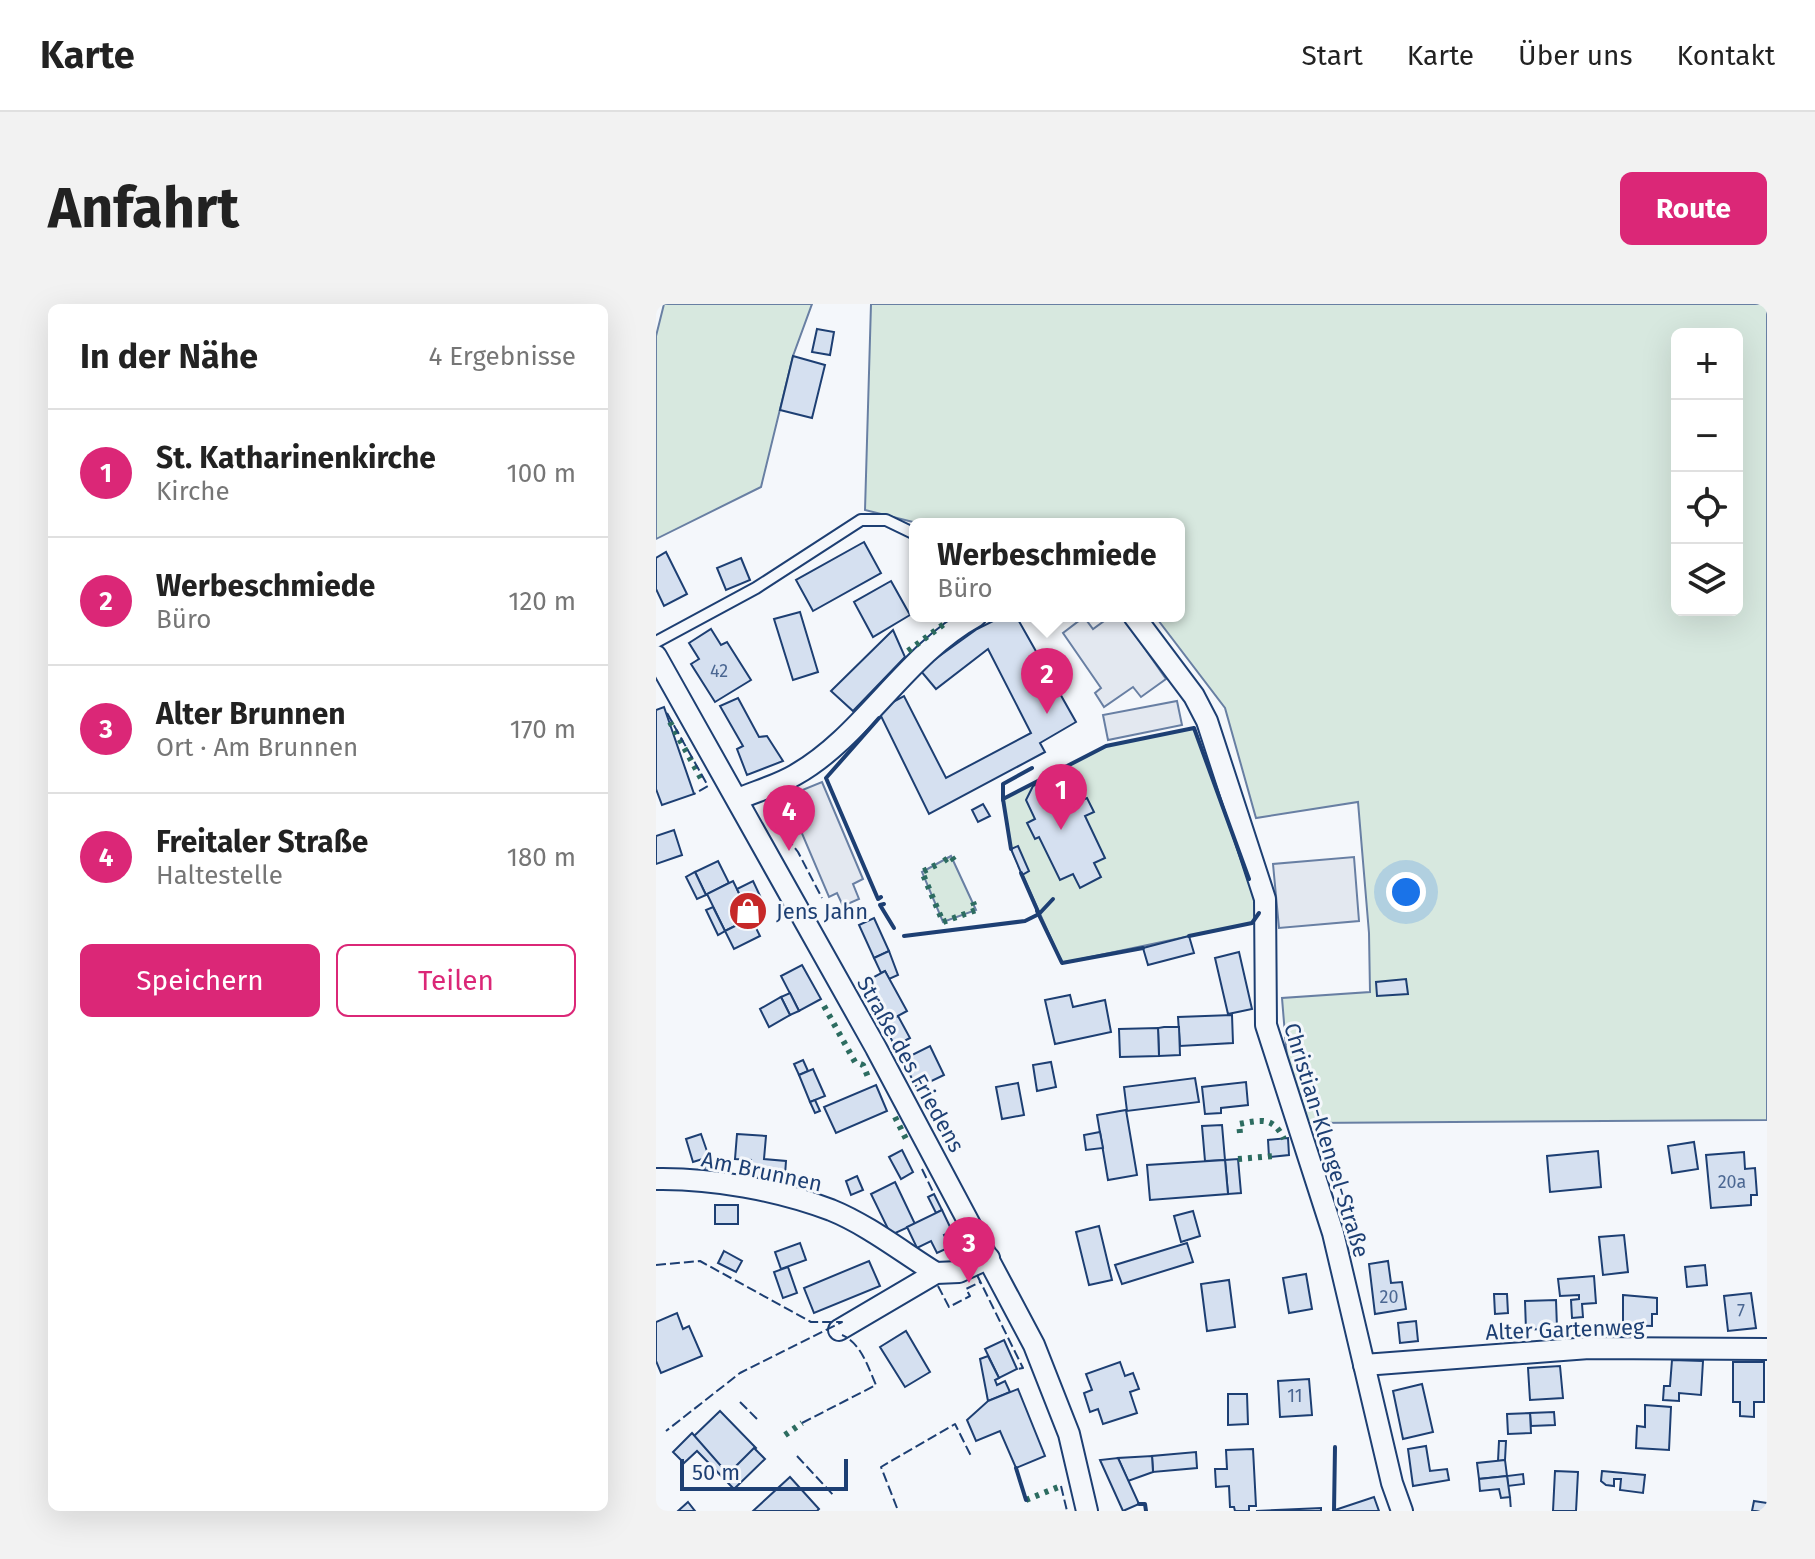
<!DOCTYPE html>
<html lang="de">
<meta charset="utf-8">
<style>
body{margin:0;font-family:"Fira Sans",sans-serif;background:#f2f2f2;color:#222}
.controls{position:absolute;right:24px;top:24px;display:grid;overflow:hidden;border-radius:12px;box-shadow:0 8px 32px #0002}
.controls button{width:72px;height:72px;display:grid;place-items:center;padding:0;border:0;border-bottom:2px solid #e0e0e0;background:#fff;color:#222;font:40px sans-serif}
.scale{position:absolute;left:24px;bottom:20px;width:168px;box-sizing:border-box;padding-left:8px;border:4px solid #1d3f73;border-top:0;font-size:22px;line-height:28px;white-space:nowrap;color:#1d3f73;-webkit-text-stroke:6px #f4f7fb;paint-order:stroke}
.you{position:absolute;left:750px;top:588px;width:28px;height:28px;margin:-20px;border:6px solid #fff;border-radius:50%;background:#1a73e8;box-shadow:0 0 0 12px #1a73e833}
.badge{display:grid;place-items:center;width:52px;height:52px;border-radius:50%;background:#db2777;color:#fff;font-size:26px;font-weight:700}
.pin{position:absolute;translate:-50% -66px;filter:drop-shadow(0 2px 4px #0008)}
.pin::after{content:'';position:absolute;top:42px;width:28px;height:24px;background:inherit;clip-path:polygon(0 0,100% 0,50% 100%)}
.popup{position:absolute;left:253px;top:214px;width:276px;height:104px;box-sizing:border-box;display:grid;place-content:center;border-radius:12px;background:#fff;filter:drop-shadow(0 2px 6px #0005);font-size:26px;white-space:nowrap;color:#767676}
.popup b{font-size:30px;color:#222}
.popup::after{content:'';position:absolute;left:50%;top:100%;margin-left:-16px;border:16px solid transparent;border-top-color:#fff}
.list{margin:0;padding:0;list-style:none}
h2{display:flex;justify-content:space-between;align-items:center;height:104px;margin:0;padding:0 32px;font-size:34px}
h2 small{font-size:26px;font-weight:400;color:#767676}
.list li{display:grid;grid-template-columns:52px 1fr auto;gap:24px;align-items:center;box-sizing:border-box;height:128px;padding:0 32px;border-top:2px solid #e0e0e0}
.list b{display:block;font-size:30px;white-space:nowrap}
.list p{margin:0;font-size:26px;white-space:nowrap;color:#767676}
.list em{font-size:26px;font-style:normal;color:#767676}
.actions{display:flex;gap:16px;padding:24px 32px}
.actions a{flex:1;padding:18px 0;border:2px solid #db2777;border-radius:12px;text-align:center;font-size:28px;color:#db2777}
.actions .main{background:#db2777;color:#fff}
.icon{flex:none;width:44px;height:44px;fill:none;stroke:currentColor;stroke-width:2;stroke-linecap:round;stroke-linejoin:round}
.map{position:relative;flex:none;width:1111px;height:1207px;overflow:hidden;border-radius:12px}
header{display:flex;align-items:center;gap:48px;box-sizing:border-box;height:112px;padding:0 40px;background:#fff;border-bottom:2px solid #e0e0e0}
header strong{font-size:38px}
nav{display:flex;gap:44px;margin-inline-start:auto;font-size:28px}
.intro{display:flex;align-items:center;justify-content:space-between;box-sizing:border-box;height:192px;padding:0 48px}
h1{margin:0;font-size:56px}
.button{padding:20px 36px;border-radius:12px;background:#db2777;color:#fff;font-size:28px;font-weight:700}
main{display:flex;gap:48px;padding:0 48px}
aside{flex:1;background:#fff;border-radius:12px;box-shadow:0 8px 32px #0002}
.map>svg:first-child{display:block}
.green{fill:#d7e8df;stroke:#687fa3;stroke-width:2;fill-rule:evenodd}
.parking{fill:#e3e8f0;stroke:#687fa3;stroke-width:2}
.building{fill:#d5e0f0;stroke:#1d3f73;stroke-width:2}
.lines{fill:none;stroke-linecap:round;stroke-linejoin:round}
.lane-casing{stroke:#1d3f73;stroke-width:14}
.street-casing{stroke:#1d3f73;stroke-width:24}
.lane{stroke:#f4f7fb;stroke-width:10}
.street{stroke:#f4f7fb;stroke-width:20}
.hedge{stroke:#2c6c60;stroke-width:6;stroke-dasharray:4 6;stroke-linecap:butt}
.fence{stroke:#1d3f73;stroke-width:2;stroke-dasharray:10 4;stroke-linecap:butt}
.wall{stroke:#1d3f73;stroke-width:4}
.labels{text-anchor:middle;stroke-width:6;stroke-linejoin:round;paint-order:stroke}
.number-label{font-size:18px;fill:#4b6792}
.poi-label{font-size:22px;fill:#1d3f73;stroke:#f4f7fb;text-anchor:start}
.street-label{font-size:22px;fill:#1d3f73;stroke:#f4f7fb}
</style>
<header>
<strong>Karte</strong>
<nav><a>Start</a><a>Karte</a><a>Über uns</a><a>Kontakt</a></nav>
</header>
<div class="intro"><h1>Anfahrt</h1><a class="button">Route</a></div>
<main>
<aside>
<h2>In der Nähe<small>4 Ergebnisse</small></h2>
<ul class="list">
<li><span class="badge">1</span><div><b>St. Katharinenkirche</b><p>Kirche</p></div><em>100 m</em></li>
<li><span class="badge">2</span><div><b>Werbeschmiede</b><p>Büro</p></div><em>120 m</em></li>
<li><span class="badge">3</span><div><b>Alter Brunnen</b><p>Ort · Am Brunnen</p></div><em>170 m</em></li>
<li><span class="badge">4</span><div><b>Freitaler Straße</b><p>Haltestelle</p></div><em>180 m</em></li>
</ul>
<div class="actions"><a class="main">Speichern</a><a>Teilen</a></div>
</aside>
<div class="map">
<svg width="1111" height="1207" viewBox="0 0 1111 1207">
<rect width="100%" height="100%" fill="#f4f7fb"/>
<g class="green">
<polygon points="8,0 156,0 137,52 105,183 0,235 0,32"/>
<path d="M215 0H1111V816L652 819 631 755 626 694 714 688 713 629 702 498 600 514 569 404 499 312H523V220H265L209 206ZM1021 30H1081V306H1021Z"/>
<polygon points="538,424 604,607 596,619 406,659 355,545 347,495 450,442"/>
<polygon points="295,552 320,606 287,618 266,568"/>
</g>
<g class="parking">
<polygon points="455,312 466,312 510,375 485,393 477,383 448,403 439,389 445,384 407,329 428,313 437,325"/>
<polygon points="521,397 526,421 452,436 447,411"/>
<polygon points="166,478 207,575 197,580 203,595 187,602 181,589 173,593 145,527 136,531 126,507 144,500 139,489"/>
<polygon points="698,553 703,617 623,624 617,560"/>
</g>
<g class="building">
<polygon points="161,25 178,28 174,51 156,48"/>
<polygon points="137,52 169,61 156,114 124,106"/>
<polygon points="208,238 225,269 157,307 140,276"/>
<polygon points="10,248 31,290 8,302 0,285 0,254"/>
<polygon points="85,254 94,276 70,286 61,264"/>
<polygon points="235,277 254,311 217,333 198,298"/>
<polygon points="144,308 162,368 137,376 118,315"/>
<polygon points="347,312 360,312 420,418 384,439 389,448 273,510 222,406 248,392 290,474 375,429 332,345 280,385 264,366 321,325"/>
<polygon points="55,325 65,341 71,338 95,376 59,398 35,360 43,355 33,339"/>
<polygon points="237,326 249,353 197,407 175,387"/>
<polygon points="82,394 103,433 111,432 127,457 91,471 81,445 87,442 64,402"/>
<polygon points="8,403 38,490 6,501 0,485 0,406"/>
<polygon points="392,474 409,484 414,482 422,498 431,494 438,508 429,512 449,554 438,559 445,573 424,584 417,570 404,576 383,533 379,535 371,519 379,515 370,496 377,482"/>
<polygon points="327,500 334,512 322,518 316,506"/>
<polygon points="18,526 26,551 0,560 0,532"/>
<polygon points="362,542 373,567 366,571 355,545"/>
<polygon points="62,557 73,579 50,591 39,568"/>
<polygon points="39,568 50,591 41,595 30,573"/>
<polygon points="77,577 95,614 69,627 51,590"/>
<polygon points="97,577 106,596 90,604 81,585"/>
<polygon points="57,603 69,627 62,631 50,606"/>
<polygon points="95,614 104,632 78,645 69,627"/>
<polygon points="218,614 233,647 218,654 203,621"/>
<polygon points="533,632 538,649 492,661 487,644"/>
<polygon points="233,647 242,671 233,675 229,667 225,669 218,654"/>
<polygon points="583,648 596,705 572,710 559,654"/>
<polygon points="146,661 165,695 143,707 125,672"/>
<polygon points="229,667 251,707 227,720 205,680"/>
<polygon points="750,675 752,690 721,692 720,678"/>
<polygon points="134,689 143,707 134,711 125,693"/>
<polygon points="414,691 417,703 449,696 455,728 399,740 389,696"/>
<polygon points="125,693 134,711 113,723 104,705"/>
<polygon points="576,711 577,739 524,742 522,713"/>
<polygon points="242,712 254,734 239,742 227,720"/>
<polygon points="508,723 523,723 524,751 503,752 502,724"/>
<polygon points="502,724 503,752 464,753 463,725"/>
<polygon points="274,742 288,771 261,784 246,756"/>
<polygon points="147,756 152,767 143,771 138,760"/>
<polygon points="395,758 400,783 381,787 377,761"/>
<polygon points="157,765 169,792 154,798 143,771"/>
<polygon points="539,774 543,798 471,807 468,783"/>
<polygon points="590,778 592,801 565,804 565,809 549,810 546,783"/>
<polygon points="362,779 368,811 346,815 340,783"/>
<polygon points="220,781 231,807 180,829 168,803"/>
<polygon points="159,796 164,807 159,809 154,798"/>
<polygon points="470,806 481,871 452,876 441,811"/>
<polygon points="566,821 569,856 549,857 546,822"/>
<polygon points="444,828 447,844 430,846 428,831"/>
<polygon points="45,830 53,853 37,858 30,835"/>
<polygon points="81,830 110,832 108,855 130,857 128,885 93,883 95,856 79,855"/>
<polygon points="632,834 633,851 613,853 612,836"/>
<polygon points="1038,838 1042,865 1016,869 1012,842"/>
<polygon points="246,846 257,868 245,875 233,853"/>
<polygon points="942,847 945,883 894,888 891,852"/>
<polygon points="1088,848 1089,865 1099,864 1101,891 1095,891 1095,901 1055,904 1050,851"/>
<polygon points="582,855 585,889 572,890 569,856"/>
<polygon points="50,856 67,859 66,871 48,868"/>
<polygon points="569,856 572,890 494,896 491,861"/>
<polygon points="201,872 207,886 195,891 190,877"/>
<polygon points="239,878 259,920 235,931 215,890"/>
<polygon points="278,890 286,906 280,909 272,893"/>
<rect x="59" y="901" width="23" height="19"/>
<polygon points="286,906 296,927 288,931 294,943 281,949 275,937 261,944 251,923"/>
<polygon points="537,907 544,932 525,938 518,912"/>
<polygon points="443,922 456,976 433,981 420,928"/>
<polygon points="968,931 972,968 947,971 943,933"/>
<polygon points="144,939 150,956 125,965 119,948"/>
<polygon points="531,939 537,958 466,980 459,961"/>
<polygon points="68,947 86,957 80,968 62,959"/>
<polygon points="213,957 224,982 158,1009 148,984"/>
<polygon points="732,957 735,979 746,978 750,1005 719,1010 713,960"/>
<polygon points="1049,961 1051,981 1031,983 1029,963"/>
<polygon points="132,963 141,989 127,994 118,968"/>
<polygon points="650,970 656,1005 633,1009 627,974"/>
<polygon points="938,972 940,999 926,1000 927,1013 916,1014 915,996 923,995 923,991 904,992 902,975"/>
<polygon points="573,976 579,1023 551,1027 545,980"/>
<polygon points="1095,989 1100,1024 1072,1027 1068,992"/>
<polygon points="838,990 851,990 852,1009 839,1010"/>
<polygon points="967,991 1001,994 1001,1010 996,1010 996,1022 967,1021"/>
<polygon points="900,996 901,1024 870,1026 869,997"/>
<polygon points="21,1009 27,1025 33,1022 46,1052 5,1069 0,1057 0,1018"/>
<polygon points="760,1017 762,1037 744,1039 742,1019"/>
<polygon points="250,1027 274,1068 249,1083 224,1043"/>
<polygon points="348,1036 361,1065 343,1074 329,1045"/>
<polygon points="332,1052 343,1074 339,1076 341,1081 349,1077 354,1088 332,1097 324,1055"/>
<polygon points="1016,1056 1047,1057 1045,1091 1023,1089 1023,1097 1007,1096 1008,1082 1014,1082"/>
<polygon points="464,1058 469,1072 477,1069 483,1085 474,1088 481,1109 447,1120 442,1105 434,1108 428,1089 436,1086 430,1070"/>
<polygon points="1077,1058 1108,1058 1108,1098 1098,1098 1098,1113 1084,1112 1084,1098 1077,1098"/>
<polygon points="904,1062 907,1094 874,1096 872,1064"/>
<polygon points="653,1075 656,1111 624,1113 622,1077"/>
<polygon points="766,1080 777,1128 747,1135 737,1087"/>
<polygon points="362,1085 389,1152 360,1164 344,1127 320,1137 311,1116 332,1097"/>
<polygon points="572,1090 591,1090 592,1120 572,1121"/>
<polygon points="989,1101 1015,1103 1013,1146 980,1144 981,1122 989,1123"/>
<polygon points="64,1107 100,1144 72,1170 37,1133"/>
<polygon points="898,1108 899,1121 875,1122 874,1109"/>
<polygon points="874,1109 875,1129 852,1130 851,1110"/>
<polygon points="36,1129 72,1170 98,1144 109,1155 78,1185 41,1147 28,1159 17,1148"/>
<polygon points="843,1137 850,1137 849,1156 842,1157"/>
<polygon points="770,1142 774,1167 791,1165 793,1176 757,1182 752,1145"/>
<polygon points="597,1145 600,1202 593,1202 593,1207 579,1207 578,1203 574,1203 573,1182 560,1183 559,1165 571,1165 570,1146"/>
<polygon points="540,1148 541,1164 497,1168 496,1152"/>
<polygon points="496,1152 497,1168 472,1177 462,1154"/>
<polygon points="462,1154 483,1200 467,1207 444,1156"/>
<polygon points="849,1156 851,1172 823,1175 821,1159"/>
<polygon points="899,1167 922,1168 920,1207 897,1207"/>
<polygon points="946,1167 989,1171 987,1189 964,1186 965,1175 958,1175 958,1182 950,1181 945,1177"/>
<polygon points="867,1170 868,1180 852,1182 851,1172"/>
<polygon points="851,1172 854,1193 845,1194 843,1185 824,1187 823,1175"/>
<polygon points="134,1173 163,1205 161,1207 97,1207"/>
<polygon points="718,1193 723,1207 680,1207 679,1206"/>
<polygon points="1098,1197 1111,1199 1111,1207 1096,1207"/>
<polygon points="32,1198 39,1207 22,1207"/>
<polygon points="665,1204 665,1207 600,1207"/>
</g>
<g class="lines">
<g class="lane-casing">
<polyline id="lane" points="0,338 100,284 205,216 230,216 259,230"/>
</g>
<g class="street-casing">
<g id="street">
<polyline points="478,312 538,392 551,417 609,595 610,721 677,929 736,1179 746,1207"/>
<polyline points="0,352 220,744 378,1041 413,1130 431,1207"/>
<path d="M82 495C101 487 122 481 139 471 208 432 249 351 320 312"/>
<path d="M0 875C56 874 122 886 175 906 212 921 246 948 280 969"/>
<polyline points="183,1026 280,969 303,968 333,954"/>
<polyline points="708,1061 933,1044 1111,1045"/>
</g>
</g>
<use href="#lane" class="lane"/>
<use href="#street" class="street"/>
<g class="hedge">
<polyline points="252,347 292,317"/>
<polyline points="14,418 47,478"/>
<polyline points="288,557 295,552 300,559"/>
<polyline points="280,561 266,568 287,618 320,606 317,598"/>
<polyline points="168,702 199,758 207,761 212,773"/>
<polyline points="239,813 252,839"/>
<path d="M584 829 583 820C605 816 617 812 628 835"/>
<polyline points="582,855 618,852"/>
<polyline points="129,1131 146,1119"/>
<polyline points="370,1196 405,1182"/>
</g>
<g class="fence">
<polyline points="254,263 259,264"/>
<polyline points="292,317 297,312"/>
<polyline points="11,409 52,482 38,490"/>
<polyline points="131,498 110,507 142,548 166,594"/>
<polyline points="266,865 278,890"/>
<polyline points="0,961 44,957 155,1018 186,1018 84,1069 10,1127"/>
<polyline points="321,971 367,1064 361,1065"/>
<polyline points="282,982 293,1003 314,992 310,985 324,978"/>
<polyline points="84,1098 101,1115"/>
<path d="M146 1119 220 1081C212 1063 205 1039 186 1031"/>
<polyline points="141,1152 179,1193"/>
<polyline points="405,1182 411,1207"/>
<polyline points="854,1193 855,1207"/>
<polyline points="241,1204 225,1163 299,1120 316,1154"/>
</g>
<g class="wall">
<polyline points="223,414 170,474 222,595 225,593"/>
<polyline points="347,496 347,480 376,464"/>
<polyline points="355,545 347,495 450,442 538,424 593,575"/>
<polyline points="365,569 383,610 397,595"/>
<polyline points="228,600 224,601 238,624"/>
<polyline points="381,607 406,659 487,644"/>
<polyline points="248,632 369,617 383,610"/>
<polyline points="533,632 596,619 603,609"/>
<polyline points="360,1164 370,1196"/>
<polyline points="483,1200 489,1200 490,1207"/>
<polyline points="678,1207 679,1143"/>
</g>
</g>
<defs>
<g id="shop-disc" transform="scale(2)"><circle r="9.5" fill="#c62828" stroke="#f4f7fb"/><path d="M-5-2.5h2.3a2.7 3.5 0 0 1 5.4 0H5L5.5 6h-11ZM-1.5-2.5h3a1.5 2.3 0 0 0-3 0Z" fill="#fff"/></g>
</defs>
<g fill-rule="evenodd">
<use href="#shop-disc" x="92" y="607"/>
</g>
<g class="labels">
<g class="number-label">
<text x="63" y="373">42</text>
<text x="1076" y="884">20a</text>
<text x="733" y="999">20</text>
<text x="1085" y="1013">7</text>
<text x="639" y="1098">11</text>
</g>
<g class="poi-label">
<text x="120" y="615">Jens Jahn</text>
</g>
<g class="street-label">
<text transform="translate(255 760) rotate(61)" y="8">Straße des Friedens</text>
<text transform="translate(671 836) rotate(73)" y="8">Christian-Klengel-Straße</text>
<text transform="translate(106 867) rotate(12)" y="8">Am Brunnen</text>
<text transform="translate(909 1025) rotate(-2)" y="8">Alter Gartenweg</text>
</g>
</g>
</svg>
<div class="controls">
<button>+</button>
<button>−</button>
<button><svg class="icon" aria-label="locate" viewBox="0 0 24 24"><circle cx="12" cy="12" r="6"/><path d="M12 2v4M12 18v4M2 12h4M18 12h4"/></svg></button>
<button><svg class="icon" aria-label="layers" viewBox="0 0 24 24"><path d="M12 4l9 5-9 5-9-5zM3 14l9 5 9-5"/></svg></button>
</div>
<div class="scale">50 m</div>
<div class="you"></div>
<div class="pin badge" style="left:405px;top:526px">1</div>
<div class="pin badge" style="left:391px;top:410px">2</div>
<div class="popup"><b>Werbeschmiede</b>Büro</div>
<div class="pin badge" style="left:313px;top:979px">3</div>
<div class="pin badge" style="left:133px;top:547px">4</div>
</div>
</main>
